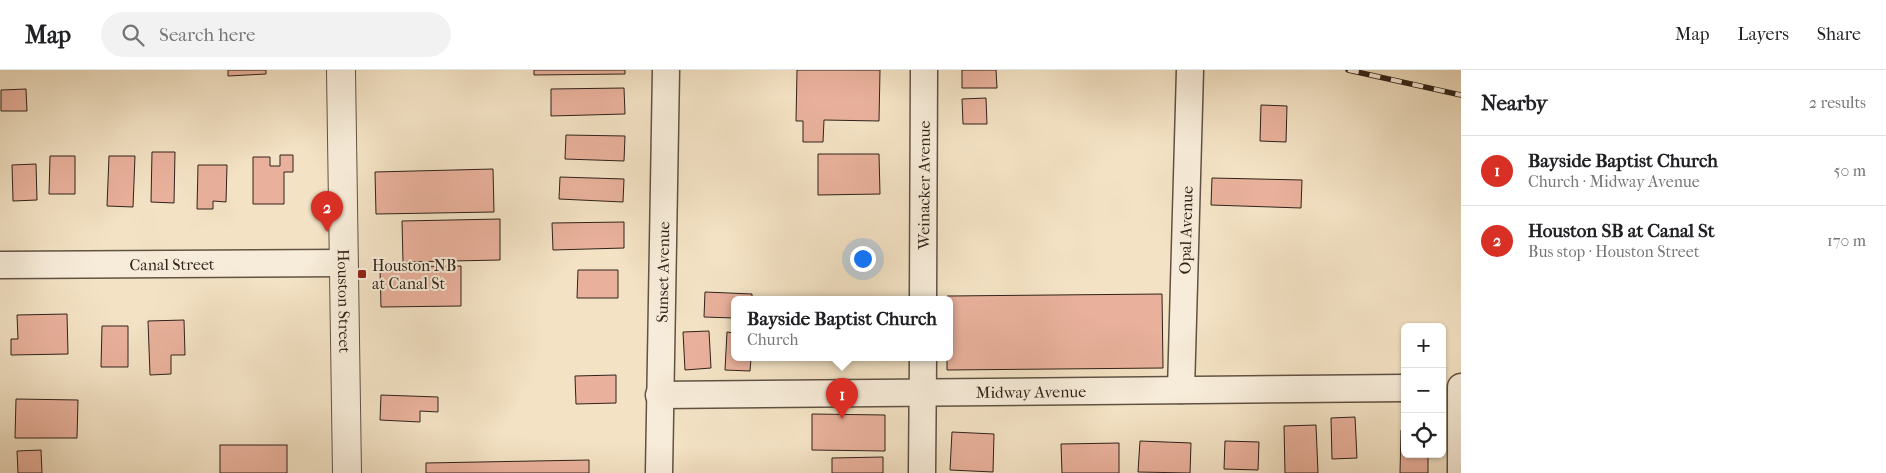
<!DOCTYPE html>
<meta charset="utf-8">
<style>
body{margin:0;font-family:"IM FELL French Canon",serif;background:#f2f2f2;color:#202124}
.controls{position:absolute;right:15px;bottom:15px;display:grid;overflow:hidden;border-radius:8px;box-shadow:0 1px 4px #0004}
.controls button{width:45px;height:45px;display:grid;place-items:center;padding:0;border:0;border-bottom:1px solid #e0e0e0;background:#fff;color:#202124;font:25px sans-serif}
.you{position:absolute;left:862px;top:188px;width:18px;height:18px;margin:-12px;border:4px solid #fff;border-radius:50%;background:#1a73e8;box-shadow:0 0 0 8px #1a73e833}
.badge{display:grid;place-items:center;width:32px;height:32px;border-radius:50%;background:#d93025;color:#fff;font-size:16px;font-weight:700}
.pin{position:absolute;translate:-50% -41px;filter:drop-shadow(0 1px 2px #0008)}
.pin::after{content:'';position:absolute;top:26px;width:18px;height:15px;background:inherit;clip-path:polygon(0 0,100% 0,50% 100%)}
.popup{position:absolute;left:731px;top:226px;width:222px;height:65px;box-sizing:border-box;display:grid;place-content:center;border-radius:8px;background:#fff;filter:drop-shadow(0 1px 4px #0005);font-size:16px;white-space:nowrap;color:#757577}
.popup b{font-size:19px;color:#202124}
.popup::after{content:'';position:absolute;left:50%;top:100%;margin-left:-10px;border:10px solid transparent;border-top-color:#fff}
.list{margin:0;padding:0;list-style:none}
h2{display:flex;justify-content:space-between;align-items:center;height:65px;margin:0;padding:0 20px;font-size:21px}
h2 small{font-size:16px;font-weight:400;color:#757577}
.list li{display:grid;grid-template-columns:32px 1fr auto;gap:15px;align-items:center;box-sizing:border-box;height:70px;padding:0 20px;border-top:1px solid #e0e0e0}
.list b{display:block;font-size:19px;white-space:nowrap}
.list p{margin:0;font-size:16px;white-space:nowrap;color:#757577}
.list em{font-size:16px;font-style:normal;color:#757577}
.icon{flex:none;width:28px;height:28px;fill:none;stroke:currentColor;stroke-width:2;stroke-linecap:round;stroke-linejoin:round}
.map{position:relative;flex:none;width:1461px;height:403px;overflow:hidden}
header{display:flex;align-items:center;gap:30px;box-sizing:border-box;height:70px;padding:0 25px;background:#fff;border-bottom:1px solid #e0e0e0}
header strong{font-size:24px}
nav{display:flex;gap:28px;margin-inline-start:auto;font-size:18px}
.search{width:350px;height:45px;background:#f2f2f2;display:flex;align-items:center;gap:12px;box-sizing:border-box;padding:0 18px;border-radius:28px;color:#757577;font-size:19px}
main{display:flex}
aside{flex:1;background:#fff}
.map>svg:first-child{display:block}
.building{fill:#e9b19c;stroke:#30221a}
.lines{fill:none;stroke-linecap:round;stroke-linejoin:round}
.minor-casing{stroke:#615244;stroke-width:29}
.tertiary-casing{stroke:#615244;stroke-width:30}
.minor{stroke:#f7ecd9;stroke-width:26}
.tertiary{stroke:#f7ecd9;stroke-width:28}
.rail-casing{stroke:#30221a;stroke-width:5.5}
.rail{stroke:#f7ecd9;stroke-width:4;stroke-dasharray:11;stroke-linecap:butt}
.poi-dot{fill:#8f2418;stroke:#f7ecd9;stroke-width:2}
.labels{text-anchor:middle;stroke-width:4;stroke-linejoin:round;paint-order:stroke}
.street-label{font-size:16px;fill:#30221a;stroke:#f7ecd9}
.poi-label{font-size:16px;fill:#30221a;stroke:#f7ecd9;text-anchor:start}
</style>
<header>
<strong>Map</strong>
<div class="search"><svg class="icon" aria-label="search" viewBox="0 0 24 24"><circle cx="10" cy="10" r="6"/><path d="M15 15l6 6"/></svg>Search here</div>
<nav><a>Map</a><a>Layers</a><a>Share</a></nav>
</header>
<main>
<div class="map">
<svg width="1461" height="403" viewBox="0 0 1461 403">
<rect width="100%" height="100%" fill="#f3e2c4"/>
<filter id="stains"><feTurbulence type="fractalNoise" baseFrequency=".004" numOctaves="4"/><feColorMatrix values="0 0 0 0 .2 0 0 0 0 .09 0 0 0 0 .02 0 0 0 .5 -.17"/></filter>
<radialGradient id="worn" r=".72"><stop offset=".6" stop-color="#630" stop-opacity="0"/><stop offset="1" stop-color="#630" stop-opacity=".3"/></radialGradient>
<g class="building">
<polygon points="228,0 266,0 266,4 228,6"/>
<polygon points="534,0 625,0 625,4 534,5"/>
<polygon points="797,0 880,0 879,51 824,50 823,72 803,72 803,51 796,51"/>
<polygon points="962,0 996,0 997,18 962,18"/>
<polygon points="624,18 625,44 551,46 551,19"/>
<polygon points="26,19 27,41 1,41 1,20"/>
<polygon points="986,28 987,54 963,54 962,29"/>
<polygon points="1261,35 1287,36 1286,72 1260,71"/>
<polygon points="566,65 625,66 624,91 565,89"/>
<polygon points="152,82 175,82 174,133 151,132"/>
<polygon points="818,84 879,84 880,124 818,125"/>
<polygon points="280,85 293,85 293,102 284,102 284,134 253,134 253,87 270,87 270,96 280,96"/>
<polygon points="50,86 75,86 75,124 49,124"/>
<polygon points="109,86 135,86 133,137 107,136"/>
<polygon points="36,94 37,130 13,131 12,95"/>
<polygon points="198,95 227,95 226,132 213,131 213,139 197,139"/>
<polygon points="493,99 494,142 376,144 375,102"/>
<polygon points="560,107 624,109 623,132 559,129"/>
<polygon points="1212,108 1302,110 1301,138 1211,135"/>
<polygon points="500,149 500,190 403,192 402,151"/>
<polygon points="624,152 624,178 553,180 552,153"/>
<polygon points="461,196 461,236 381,237 380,197"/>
<polygon points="578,200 618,200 618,228 577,228"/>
<polygon points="705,222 752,224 752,230 734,230 734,248 704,247"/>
<polygon points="1162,224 1163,298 947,300 947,288 950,288 950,230 947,230 947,226"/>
<polygon points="67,244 68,284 11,285 11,269 18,269 17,245"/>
<polygon points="184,250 185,285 171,285 171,304 150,305 148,251"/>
<polygon points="102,256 128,256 128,297 101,297"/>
<polygon points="709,261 711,298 685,300 683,262"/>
<polygon points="727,262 734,263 734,288 751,288 750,301 725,300"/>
<polygon points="616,305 616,333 576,334 575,306"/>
<polygon points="381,325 438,327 438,342 420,341 420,352 380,350"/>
<polygon points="16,329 78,330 77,368 15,368"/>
<polygon points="812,344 885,345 885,381 812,380"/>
<polygon points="1355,347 1357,388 1332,389 1331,348"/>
<polygon points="1316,355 1318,403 1285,403 1284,356"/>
<polygon points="1401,360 1405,360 1405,384 1428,384 1428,403 1400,403"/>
<polygon points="952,362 994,364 993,402 950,400"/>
<polygon points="1140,371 1191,373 1190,403 1138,402"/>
<polygon points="1225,371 1259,372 1258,400 1224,399"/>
<polygon points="1119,373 1119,403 1062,403 1061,374"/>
<rect x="220" y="375" width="67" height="28"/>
<polygon points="41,380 42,403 18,403 17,381"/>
<polygon points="883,387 883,403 832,403 832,388"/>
<polygon points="589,390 589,403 426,403 426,393"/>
</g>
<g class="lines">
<g class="minor-casing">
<g id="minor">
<path id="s1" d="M0 195 344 193"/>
<path id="s2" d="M923 230 924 0"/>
<polyline points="1461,317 1461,403"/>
<path id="s3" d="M1181 320 1190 0"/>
<path id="s4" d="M659 325 1405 318"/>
<path id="s5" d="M659 403 666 0"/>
<polyline points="922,403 923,288"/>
</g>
</g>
<g class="tertiary-casing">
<g id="tertiary">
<path id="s6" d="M341 0 347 403"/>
</g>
</g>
<use href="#minor" class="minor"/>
<use href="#tertiary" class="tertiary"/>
<g class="rail-casing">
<polyline id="rail" points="1348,0 1461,25"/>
</g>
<use href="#rail" class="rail"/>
</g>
<rect class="poi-dot" x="357" y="199" width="10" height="10" rx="2.5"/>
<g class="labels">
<g class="street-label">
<text dy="6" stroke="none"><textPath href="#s2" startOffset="115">Weinacker Avenue</textPath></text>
<text dy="6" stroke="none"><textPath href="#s3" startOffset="160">Opal Avenue</textPath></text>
<text dy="6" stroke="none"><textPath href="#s1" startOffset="172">Canal Street</textPath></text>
<text dy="6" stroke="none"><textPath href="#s5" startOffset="201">Sunset Avenue</textPath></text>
<text dy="6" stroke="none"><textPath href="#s6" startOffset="231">Houston Street</textPath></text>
<text dy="6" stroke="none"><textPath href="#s4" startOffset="372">Midway Avenue</textPath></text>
</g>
<g class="poi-label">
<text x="372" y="201">Houston NB<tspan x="372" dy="18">at Canal St</tspan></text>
</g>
</g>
<rect width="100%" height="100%" filter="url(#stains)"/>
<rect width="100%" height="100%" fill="url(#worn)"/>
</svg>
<div class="controls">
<button>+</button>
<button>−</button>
<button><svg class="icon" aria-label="locate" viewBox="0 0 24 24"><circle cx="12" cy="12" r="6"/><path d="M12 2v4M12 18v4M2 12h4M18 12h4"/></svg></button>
</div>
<div class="you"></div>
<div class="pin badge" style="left:842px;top:349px">1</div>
<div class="popup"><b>Bayside Baptist Church</b>Church</div>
<div class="pin badge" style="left:327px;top:162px">2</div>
</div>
<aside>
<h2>Nearby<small>2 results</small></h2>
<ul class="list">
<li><span class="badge">1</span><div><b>Bayside Baptist Church</b><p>Church · Midway Avenue</p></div><em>50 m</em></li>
<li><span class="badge">2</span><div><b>Houston SB at Canal St</b><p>Bus stop · Houston Street</p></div><em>170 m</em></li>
</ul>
</aside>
</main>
